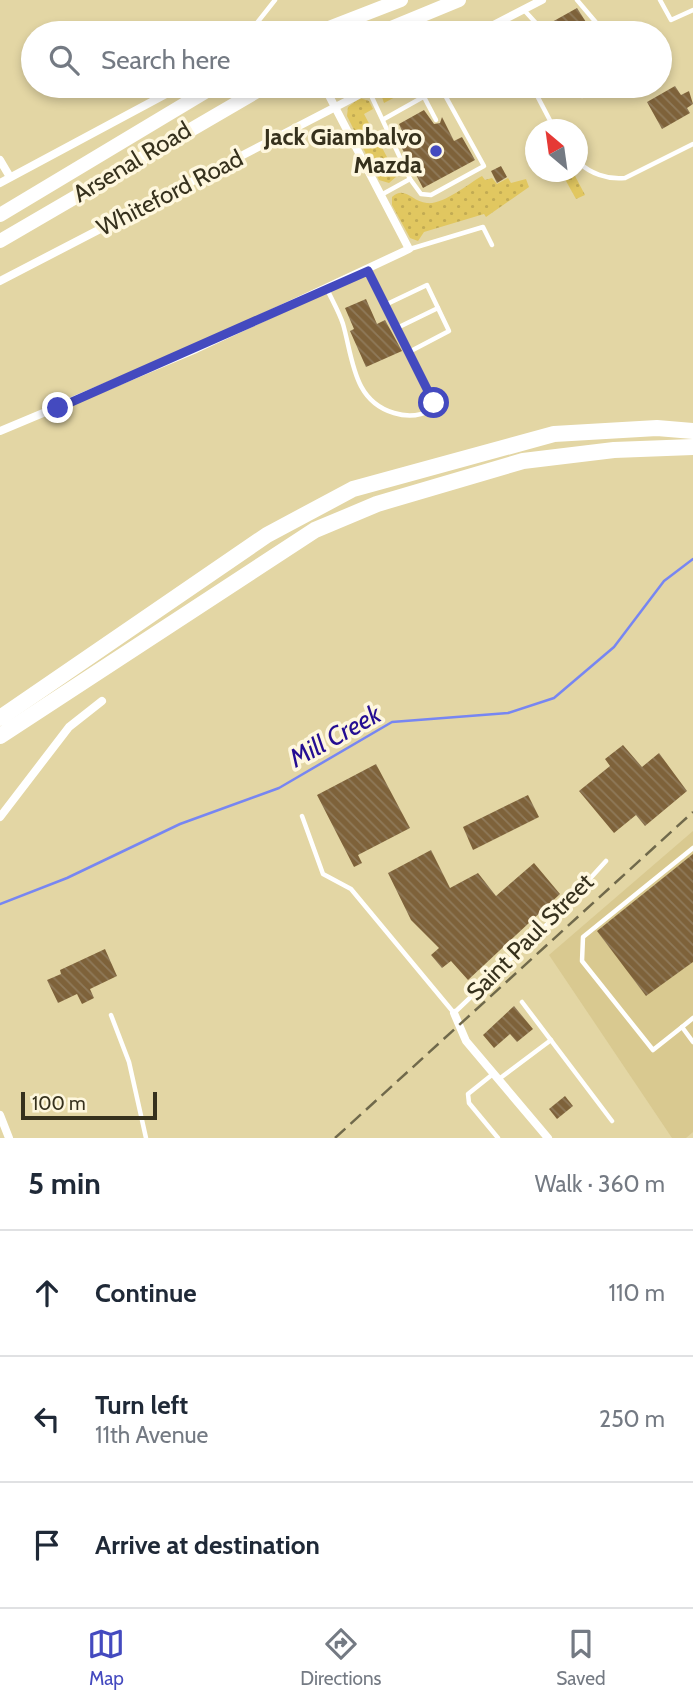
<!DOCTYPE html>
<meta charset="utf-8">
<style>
body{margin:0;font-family:Cabin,sans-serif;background:#f2f2f3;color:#1f2937}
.compass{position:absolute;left:525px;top:119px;width:63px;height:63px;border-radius:50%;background:#fff;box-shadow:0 4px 10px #0003;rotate:331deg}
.scale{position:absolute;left:21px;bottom:18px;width:136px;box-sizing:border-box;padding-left:7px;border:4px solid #36311d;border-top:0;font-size:19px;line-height:24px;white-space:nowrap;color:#36311d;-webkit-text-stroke:5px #fef7de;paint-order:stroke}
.stop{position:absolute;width:21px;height:21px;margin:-16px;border:5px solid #444abf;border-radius:50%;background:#fff}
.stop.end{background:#444abf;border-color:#fff;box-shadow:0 2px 7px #0008}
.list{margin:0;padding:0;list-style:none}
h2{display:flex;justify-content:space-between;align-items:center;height:91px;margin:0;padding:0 28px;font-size:30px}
h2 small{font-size:23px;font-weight:400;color:#747a83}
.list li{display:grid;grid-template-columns:46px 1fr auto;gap:21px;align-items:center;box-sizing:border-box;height:126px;padding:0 28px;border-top:2px solid #e0e1e3}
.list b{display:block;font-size:26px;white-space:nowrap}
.list p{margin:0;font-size:23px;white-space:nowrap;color:#747a83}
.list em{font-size:23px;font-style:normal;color:#747a83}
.icon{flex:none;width:38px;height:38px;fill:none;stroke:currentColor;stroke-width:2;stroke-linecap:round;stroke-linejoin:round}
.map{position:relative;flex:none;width:693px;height:1138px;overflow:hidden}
.search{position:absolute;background:#fff;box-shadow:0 4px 10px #0003;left:21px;right:21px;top:21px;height:77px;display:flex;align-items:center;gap:18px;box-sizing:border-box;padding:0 24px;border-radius:38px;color:#747a83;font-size:26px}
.sheet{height:469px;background:#fff}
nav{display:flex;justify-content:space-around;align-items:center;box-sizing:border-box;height:98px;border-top:2px solid #e0e1e3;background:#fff;font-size:19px;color:#747a83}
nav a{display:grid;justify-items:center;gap:4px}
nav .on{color:#444abf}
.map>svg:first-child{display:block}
.built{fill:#d9c990}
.grass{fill:url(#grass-dots)}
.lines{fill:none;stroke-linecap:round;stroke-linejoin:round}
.stream{stroke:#7786f2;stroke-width:2.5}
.building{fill:url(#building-back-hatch)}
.service{stroke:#fff;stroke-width:4.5}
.minor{stroke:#fff;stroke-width:8}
.trunk{stroke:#fff;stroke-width:14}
.motorway{stroke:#fff;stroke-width:16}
.rail{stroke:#70694b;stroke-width:2.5;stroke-dasharray:14 7;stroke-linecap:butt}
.route{stroke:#444abf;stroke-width:9}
.poi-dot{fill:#444abf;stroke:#fef7de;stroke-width:2.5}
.labels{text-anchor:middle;stroke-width:7;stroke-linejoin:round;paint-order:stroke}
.poi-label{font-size:24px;font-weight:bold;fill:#36311d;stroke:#fef7de;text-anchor:end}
.street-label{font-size:24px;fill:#36311d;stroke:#fef7de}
.water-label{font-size:26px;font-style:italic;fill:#240d92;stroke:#fef7de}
</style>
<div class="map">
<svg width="693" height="1138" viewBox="0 0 693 1138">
<defs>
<pattern id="grass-dots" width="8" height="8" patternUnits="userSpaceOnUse" patternTransform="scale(1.75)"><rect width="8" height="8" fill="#e1c760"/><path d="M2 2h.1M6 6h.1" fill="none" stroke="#c2ab53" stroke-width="1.8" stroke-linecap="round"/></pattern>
<pattern id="building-back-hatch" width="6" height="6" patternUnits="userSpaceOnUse" patternTransform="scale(1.75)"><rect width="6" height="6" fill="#7e623a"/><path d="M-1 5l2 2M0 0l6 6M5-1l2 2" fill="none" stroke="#8f7a5a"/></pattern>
</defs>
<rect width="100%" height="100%" fill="#e3d6a4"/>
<polygon class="built" points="693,831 693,1132 686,1138 672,1138 549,955"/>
<g class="grass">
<polygon points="384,86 416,86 384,103 380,91"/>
<polygon points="360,98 369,101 373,109 364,114 395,172 397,176 389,183 379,180 347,116 348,107"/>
<polygon points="561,172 573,172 585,195 576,199"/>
<path d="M482 176 485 180 492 178 497 184 508 178 511 183 526 179 529 187 486 217 484 214 424 232 418 241 410 238 392 205V197C405 185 412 202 427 203 443 205 468 184 482 176Z"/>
</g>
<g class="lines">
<polyline class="stream" points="0,904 67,878 180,824 279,788 392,722 508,713 554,698 614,647 664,581 693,559"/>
</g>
<g class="building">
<polygon points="577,8 593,33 559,33 552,22"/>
<polygon points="675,86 681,95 689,91 693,104 687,108 690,113 662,129 647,102"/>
<polygon points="424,110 434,124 440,123 442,117 454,141 462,137 475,160 423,188 398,141 405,138 399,124"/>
<polygon points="501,166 507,177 497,183 491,171"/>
<polygon points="366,299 377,324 385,320 402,351 366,367 350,331 354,329 345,308"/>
<polygon points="623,745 642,767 659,753 687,791 645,826 636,815 614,833 579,791 610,766 605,759"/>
<polygon points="376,764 410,828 358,855 362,863 354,867 317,795"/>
<polygon points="528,795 539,817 473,850 463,827"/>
<polygon points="431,850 450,888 478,873 496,896 534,863 560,894 468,980 451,961 442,968 431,955 439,948 411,920 388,873"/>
<polygon points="693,854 693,962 646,996 597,931"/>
<polygon points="105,949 117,976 90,989 94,998 82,1004 77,994 58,1003 47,980 61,974 60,970"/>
<polygon points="514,1006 533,1029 517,1042 510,1034 494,1048 483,1035"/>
<polygon points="565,1096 573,1106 557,1119 549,1109"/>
</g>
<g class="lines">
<g class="service">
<polyline points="577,0 599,26 625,33"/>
<polyline points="660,0 671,20 693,10"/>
<polyline points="524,10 545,33"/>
<polyline points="496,24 503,33"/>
<polyline points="249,33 275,0"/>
<polyline points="532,86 555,130"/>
<polyline points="572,86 582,96 605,86"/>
<polyline points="369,91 410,179 381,195"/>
<polyline points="424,97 436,120"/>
<polyline points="384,119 441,87"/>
<path d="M578 162C590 173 607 180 625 178L693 144"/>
<polyline points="410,179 421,194 431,195 484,166 441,88"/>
<polyline points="410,249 483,227 492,245"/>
<path d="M327 289C332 300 339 312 343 324 353 359 353 401 394 413 407 417 420 416 431 410L434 403 367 270"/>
<polyline points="385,305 427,285 449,331 409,352"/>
<polyline points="397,328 438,308"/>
<polyline points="302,816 323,874 351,889 454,1013 556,916 606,861"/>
<polyline points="522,1002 612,1121"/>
<polyline points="111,1015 129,1062 146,1138"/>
<polyline points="693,1018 682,1027 693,1042"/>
<polyline points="682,1027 653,1050 582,961 583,937 693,848"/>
<polyline points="493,1074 468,1094 469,1103 498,1138"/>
<polyline points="499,1079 551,1040"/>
</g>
<g class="minor">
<polyline points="146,31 147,33"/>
<polyline points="478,33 542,0"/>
<polyline points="0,160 10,177"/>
<polyline points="0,183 181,86"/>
<polyline points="0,281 376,86"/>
<polyline points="0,431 196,349 409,249 324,86"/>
<polyline points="0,817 69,727 102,701"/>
<polyline points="454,1013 466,1041 548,1138"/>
<polyline points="0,1115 9,1138"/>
</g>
<g class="trunk">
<polyline points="316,33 401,0"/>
<polyline points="379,33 459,0"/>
<polyline points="0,215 215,86"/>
<polyline points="0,241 266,86"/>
</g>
<g class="motorway">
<polyline points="0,718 267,535 353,489 554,434 657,428 693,431"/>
<polyline points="0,736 315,530 377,504 523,461 614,450 693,447"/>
</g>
<polyline class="rail" points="335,1138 693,812"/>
</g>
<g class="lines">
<polyline class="route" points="58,408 368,271 434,403"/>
</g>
<circle class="poi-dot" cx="436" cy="151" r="7"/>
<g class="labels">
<g class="poi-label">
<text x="422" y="145">Jack Giambalvo<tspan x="422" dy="28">Mazda</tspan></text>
</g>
<g class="street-label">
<text transform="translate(132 162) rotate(-31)" y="8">Arsenal Road</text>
<text transform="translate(170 193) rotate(-27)" y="8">Whiteford Road</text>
<text transform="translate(530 937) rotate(-45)" y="8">Saint Paul Street</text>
</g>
<g class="water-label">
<text transform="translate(335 736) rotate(-29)" y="9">Mill Creek</text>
</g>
</g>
</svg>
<svg class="compass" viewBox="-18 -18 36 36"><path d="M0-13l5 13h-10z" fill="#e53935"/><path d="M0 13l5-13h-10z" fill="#747a83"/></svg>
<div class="scale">100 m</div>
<div class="stop" style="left:434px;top:403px"></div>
<div class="stop end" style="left:58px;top:408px"></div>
<div class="search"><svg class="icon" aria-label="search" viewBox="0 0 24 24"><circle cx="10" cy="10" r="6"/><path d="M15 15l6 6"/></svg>Search here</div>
</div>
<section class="sheet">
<h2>5 min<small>Walk · 360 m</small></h2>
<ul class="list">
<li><svg class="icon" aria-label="ahead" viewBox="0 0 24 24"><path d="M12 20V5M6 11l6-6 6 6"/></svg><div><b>Continue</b></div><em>110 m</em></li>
<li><svg class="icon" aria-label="left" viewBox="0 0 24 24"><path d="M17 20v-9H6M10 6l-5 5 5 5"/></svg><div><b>Turn left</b><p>11th Avenue</p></div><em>250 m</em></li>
<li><svg class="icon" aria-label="arrive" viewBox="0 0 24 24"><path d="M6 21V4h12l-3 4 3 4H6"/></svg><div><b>Arrive at destination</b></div></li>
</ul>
</section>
<nav>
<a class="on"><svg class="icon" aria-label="map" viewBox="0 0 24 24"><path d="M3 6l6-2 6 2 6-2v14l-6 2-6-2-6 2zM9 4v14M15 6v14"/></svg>Map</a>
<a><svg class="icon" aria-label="directions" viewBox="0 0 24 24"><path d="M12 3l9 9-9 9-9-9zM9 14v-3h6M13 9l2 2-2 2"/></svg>Directions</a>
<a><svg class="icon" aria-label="saved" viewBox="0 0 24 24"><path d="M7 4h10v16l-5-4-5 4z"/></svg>Saved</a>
</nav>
